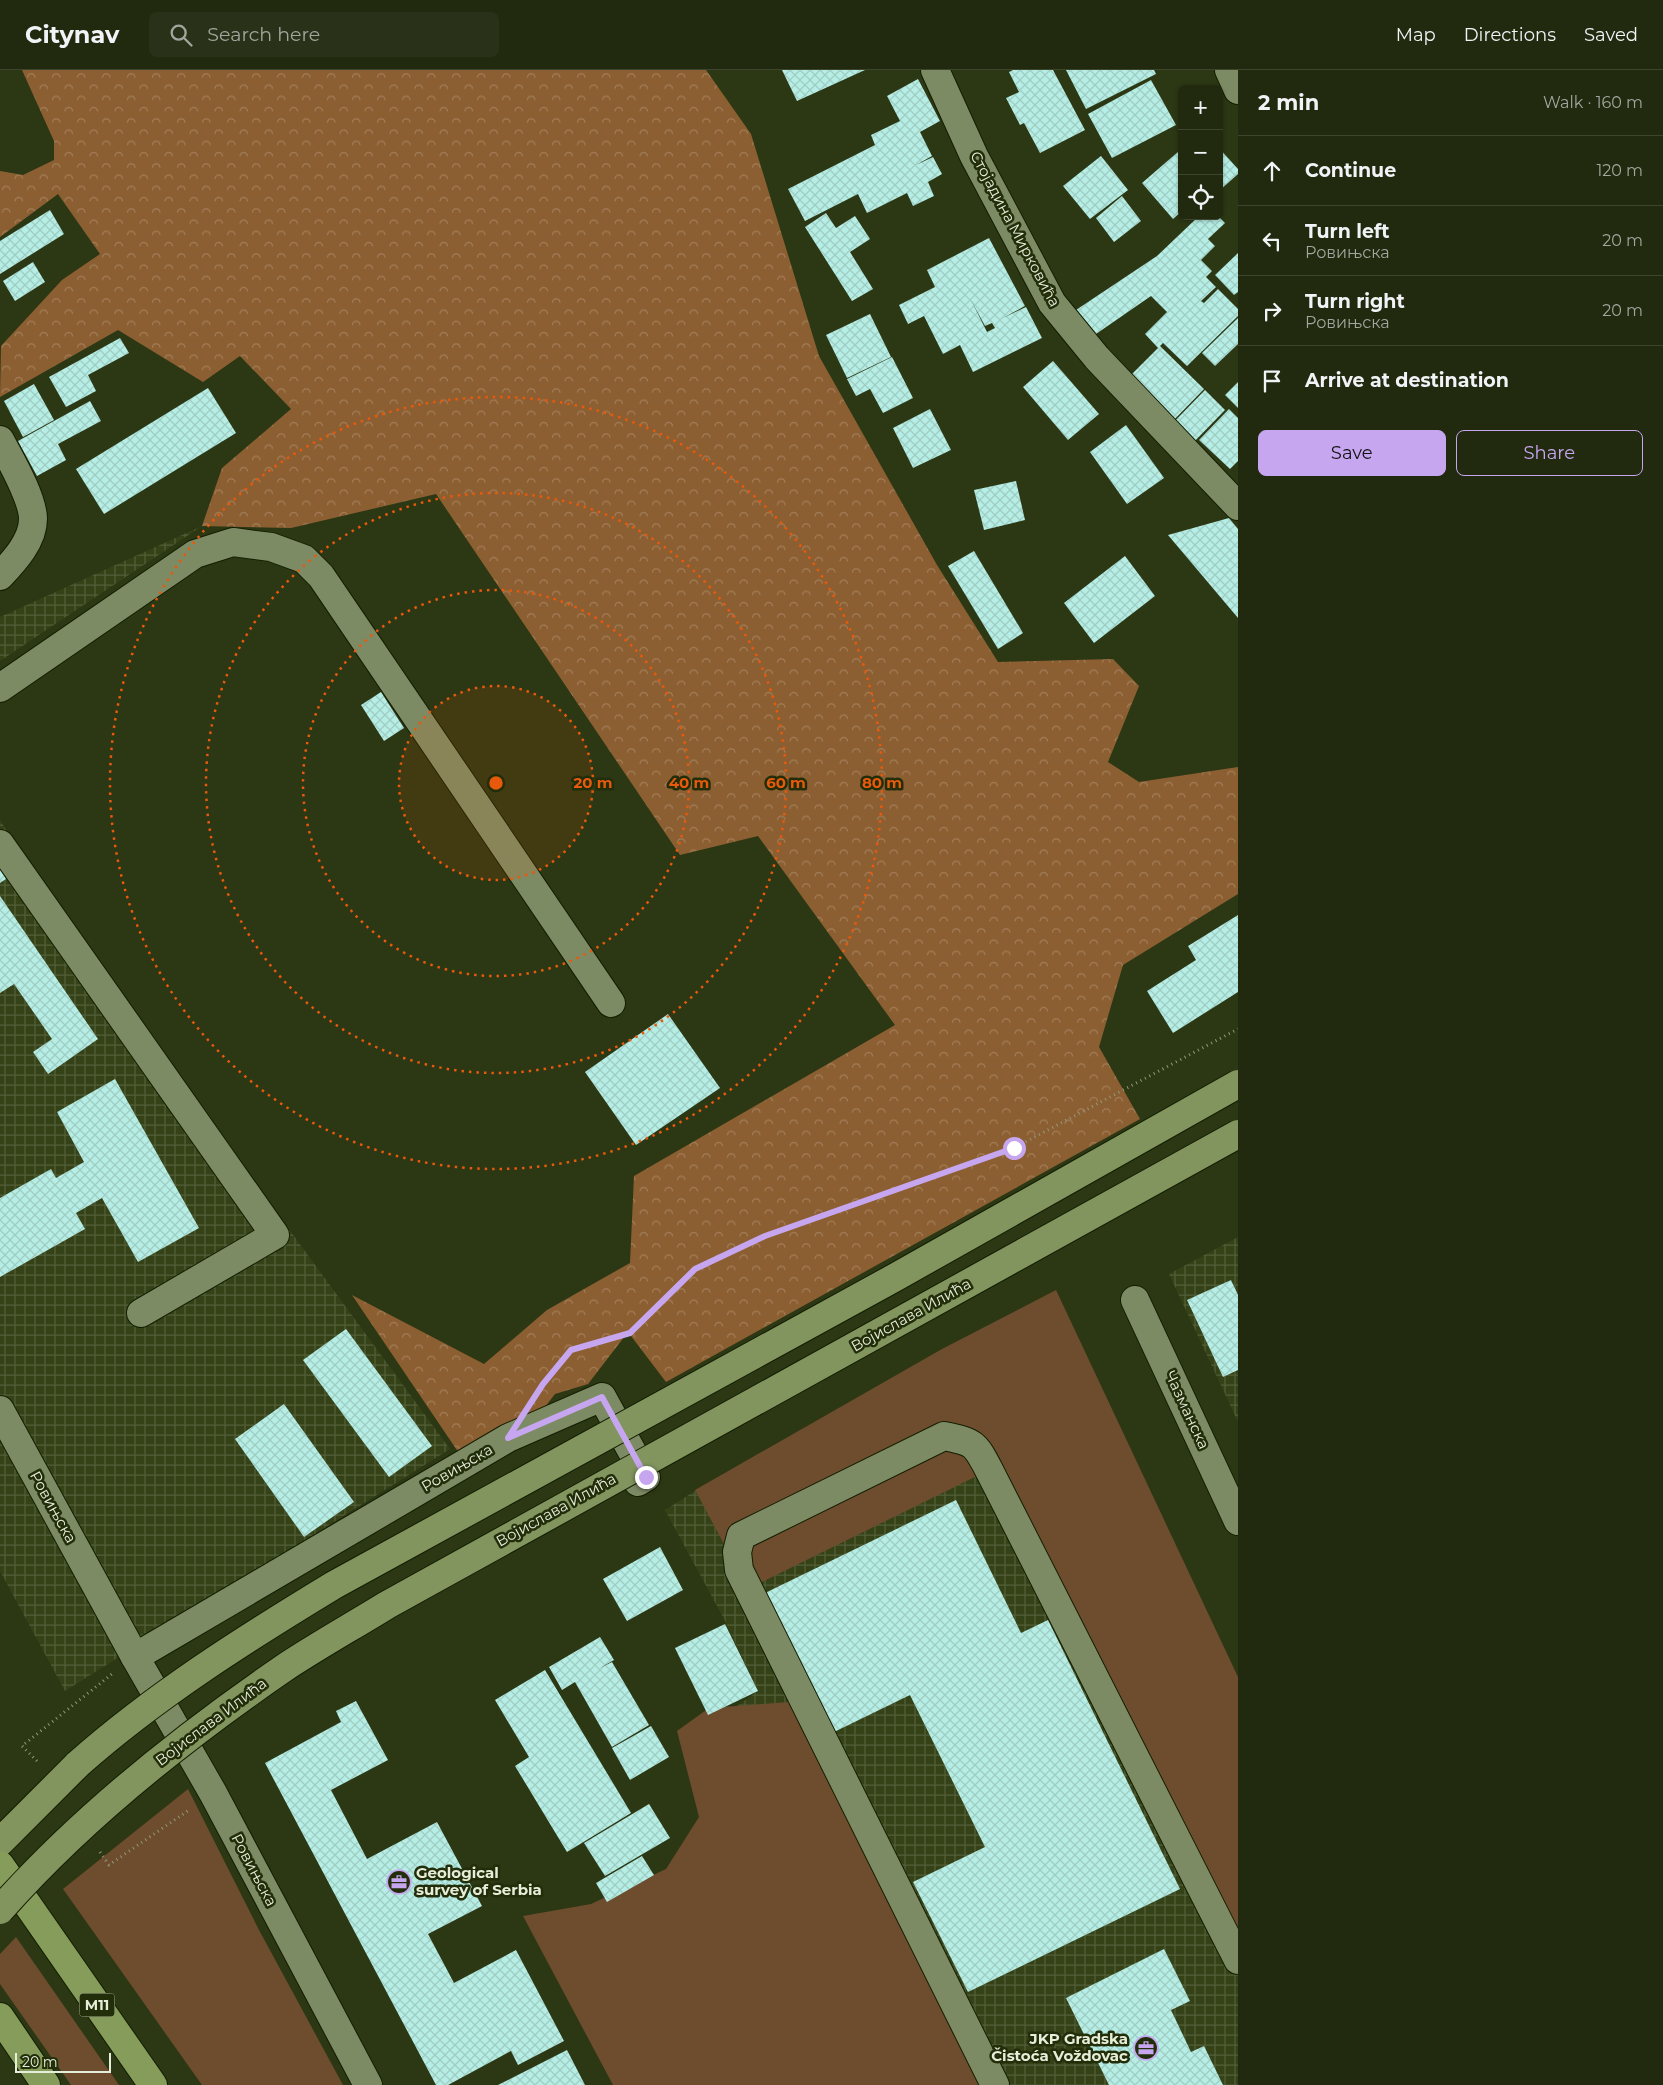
<!DOCTYPE html>
<meta charset="utf-8">
<style>
body{margin:0;font-family:Montserrat,sans-serif;background:#293118;color:#f1f3f6}
.controls{position:absolute;right:15px;top:15px;display:grid;overflow:hidden;border-radius:8px;box-shadow:0 1px 4px #0004}
.controls button{width:45px;height:45px;display:grid;place-items:center;padding:0;border:0;border-bottom:1px solid #3e452f;background:#21290f;color:#f1f3f6;font:25px sans-serif}
.scale{position:absolute;left:15px;bottom:12px;width:96px;box-sizing:border-box;padding-left:5px;border:2px solid #e6eed9;border-top:0;font-size:14px;line-height:18px;white-space:nowrap;color:#e6eed9;-webkit-text-stroke:4px #222d09;paint-order:stroke}
.stop{position:absolute;width:15px;height:15px;margin:-11px;border:4px solid #c7a6f0;border-radius:50%;background:#fff}
.stop.end{background:#c7a6f0;border-color:#fff;box-shadow:0 1px 5px #0008}
.list{margin:0;padding:0;list-style:none}
h2{display:flex;justify-content:space-between;align-items:center;height:65px;margin:0;padding:0 20px;font-size:21px}
h2 small{font-size:16px;font-weight:400;color:#a2a69e}
.list li{display:grid;grid-template-columns:32px 1fr auto;gap:15px;align-items:center;box-sizing:border-box;height:70px;padding:0 20px;border-top:1px solid #3e452f}
.list b{display:block;font-size:19px;white-space:nowrap}
.list p{margin:0;font-size:16px;white-space:nowrap;color:#a2a69e}
.list em{font-size:16px;font-style:normal;color:#a2a69e}
.actions{display:flex;gap:10px;padding:15px 20px}
.actions a{flex:1;padding:11px 0;border:1px solid #c7a6f0;border-radius:8px;text-align:center;font-size:18px;color:#c7a6f0}
.actions .main{background:#c7a6f0;color:#111}
.icon{flex:none;width:28px;height:28px;fill:none;stroke:currentColor;stroke-width:2;stroke-linecap:round;stroke-linejoin:round}
.map{position:relative;flex:none;width:1238px;height:2015px;overflow:hidden}
header{display:flex;align-items:center;gap:30px;box-sizing:border-box;height:70px;padding:0 25px;background:#21290f;border-bottom:1px solid #3e452f}
header strong{font-size:24px}
nav{display:flex;gap:28px;margin-inline-start:auto;font-size:18px}
.search{width:350px;height:45px;background:#293118;display:flex;align-items:center;gap:12px;box-sizing:border-box;padding:0 18px;border-radius:8px;color:#a2a69e;font-size:19px}
main{display:flex}
aside{flex:1;background:#21290f}
.map>svg:first-child{display:block}
.industrial{fill:url(#industrial-grid)}
.grass{fill:#6d4d2e}
.forest{fill:url(#forest-crowns)}
.building{fill:url(#building-cross-hatch);fill-rule:evenodd}
.lines{fill:none;stroke-linecap:round;stroke-linejoin:round}
.minor-casing{stroke:#141e00;stroke-width:30}
.major-casing{stroke:#141e00;stroke-width:30}
.highway-casing{stroke:#141e00;stroke-width:30}
.path{stroke:#90997e;stroke-width:3;stroke-dasharray:1 4;stroke-linecap:butt}
.minor{stroke:#7d8b65;stroke-width:28}
.major{stroke:#82955f;stroke-width:28}
.highway{stroke:#869c5b;stroke-width:28}
.major-bridge-casing{stroke:#141e00;stroke-width:30;stroke-linecap:butt}
.major-bridge{stroke:#82955f;stroke-width:28}
.route{stroke:#c7a6f0;stroke-width:6}
.ring{fill:none;stroke:#e8590c;stroke-width:2.5;stroke-dasharray:2.5 5}
.labels{text-anchor:middle;stroke-width:5;stroke-linejoin:round;paint-order:stroke}
.shield{fill:#222d09;stroke:#abb49b;stroke-width:1}
.shield-label{font-size:14px;font-weight:bold;fill:#e6eed9}
.street-label{font-size:15px;fill:#e6eed9;stroke:#222d09}
.poi-label{font-size:15px;font-weight:bold;fill:#e6eed9;stroke:#222d09;text-anchor:start}
.centre{fill:#e8590c;stroke:#222d09;stroke-width:2.5}
.ring-label{font-size:15px;text-anchor:middle;font-weight:bold;fill:#e8590c;stroke:#222d09;stroke-width:5;stroke-linejoin:round;paint-order:stroke}
</style>
<header>
<strong>Citynav</strong>
<div class="search"><svg class="icon" aria-label="search" viewBox="0 0 24 24"><circle cx="10" cy="10" r="6"/><path d="M15 15l6 6"/></svg>Search here</div>
<nav><a>Map</a><a>Directions</a><a>Saved</a></nav>
</header>
<main>
<div class="map">
<svg width="1238" height="2015" viewBox="0 0 1238 2015">
<defs>
<pattern id="industrial-grid" width="8" height="8" patternUnits="userSpaceOnUse" patternTransform="scale(1.25)"><rect width="8" height="8" fill="#354217"/><path d="M0 4h8M4 0v8" fill="none" stroke="#525e38"/></pattern>
<pattern id="forest-crowns" width="20" height="18" patternUnits="userSpaceOnUse" patternTransform="scale(1.25)"><rect width="20" height="18" fill="#8c5f32"/><path d="M2 6a3 3 0 1 1 6 0M12 15a3 3 0 1 1 6 0" fill="none" stroke="#a27e59"/></pattern>
<pattern id="building-cross-hatch" width="8" height="8" patternUnits="userSpaceOnUse" patternTransform="scale(1.25)"><rect width="8" height="8" fill="#b6eee5"/><path d="M0 0l8 8M0 8l8-8" fill="none" stroke="#9fcdc4"/></pattern>
</defs>
<rect width="100%" height="100%" fill="#2c3714"/>
<g class="industrial">
<polygon points="202,456 0,591 0,547"/>
<polygon points="0,750 31,800 151,971 450,1379 65,1621 0,1501"/>
<polygon points="1238,1167 1238,1352 1169,1204"/>
<polygon points="947,1289 1238,1861 1238,2015 950,2015 737,1636 758,1621 724,1549 665,1440 698,1419"/>
</g>
<g class="grass">
<polygon points="1056,1220 1238,1607 1238,1890 989,1400 748,1519 695,1420 942,1279"/>
<polygon points="816,1630 1007,2015 613,2015 523,1846 591,1834 666,1799 699,1747 677,1661 709,1638"/>
<polygon points="188,1719 259,1860 343,2015 202,2015 63,1819"/>
<polygon points="16,1867 119,2015 71,2015 0,1914 0,1884"/>
</g>
<polygon class="forest" points="22,0 706,0 751,64 819,286 937,495 998,592 1113,589 1139,616 1108,692 1139,712 1238,697 1238,824 1123,895 1099,977 1140,1049 666,1312 628,1262 588,1314 555,1324 534,1351 467,1395 352,1225 484,1294 547,1240 630,1193 634,1106 895,955 758,766 680,785 436,424 291,458 202,456 222,398 291,339 240,286 203,312 118,260 0,327 1,276 62,210 100,184 58,124 0,167 0,101 23,105 54,90 54,71"/>
<g class="building">
<polygon points="782,0 865,0 797,31"/>
<polygon points="1013,0 1053,0 1085,60 1040,83 1024,53 1020,55 1006,28 1019,22 1009,2"/>
<polygon points="1066,0 1154,0 1156,4 1086,39"/>
<polygon points="918,9 940,51 920,62 932,86 916,95 933,87 942,104 928,112 934,126 913,136 907,123 867,143 858,124 805,151 788,119 875,75 871,65 900,51 887,26"/>
<polygon points="1151,10 1176,55 1112,88 1088,44"/>
<polygon points="1219,78 1238,99 1238,104 1219,121"/>
<polygon points="1179,81 1182,84 1182,141 1173,149 1142,113"/>
<polygon points="1101,86 1128,120 1090,149 1063,116"/>
<polygon points="1122,126 1141,151 1114,172 1096,148"/>
<polygon points="50,140 64,164 0,204 0,171"/>
<polygon points="826,143 836,158 855,146 870,169 850,182 873,219 852,231 805,157"/>
<polygon points="1199,146 1218,146 1225,153 1208,169 1215,176 1201,190 1212,201 1206,207 1216,217 1201,231 1204,233 1218,219 1238,239 1238,246 1187,296 1163,273 1160,276 1204,319 1171,353 1127,309 1158,278 1145,264 1167,242 1151,226 1096,264 1076,240 1157,186"/>
<path d="M989 168 1025 236 1003 248 1026 237 1042 268 973 302 960 275 943 284 924 246 908 254 899 235 935 217 927 200ZM971 230 985 256 992 253 995 258 987 262Z"/>
<polygon points="1238,183 1238,222 1234,225 1215,205"/>
<polygon points="33,192 45,212 15,231 3,211"/>
<polygon points="870,244 891,287 847,308 826,265"/>
<polygon points="1238,248 1238,274 1215,296 1202,283"/>
<polygon points="120,268 129,283 88,305 96,321 66,337 49,307"/>
<polygon points="892,287 913,328 883,343 870,319 856,326 847,309"/>
<polygon points="1053,291 1099,344 1068,370 1023,317"/>
<polygon points="1238,312 1238,338 1225,325"/>
<polygon points="34,314 54,350 23,367 4,331"/>
<polygon points="208,318 236,363 104,444 76,399"/>
<polygon points="1205,320 1225,340 1191,375 1171,355"/>
<polygon points="90,331 101,351 58,374 66,390 37,406 18,371"/>
<polygon points="930,339 951,380 913,398 893,358"/>
<polygon points="1229,339 1238,348 1238,391 1230,399 1199,370"/>
<polygon points="1126,355 1164,408 1127,434 1090,382"/>
<polygon points="1016,411 1025,450 984,460 974,420"/>
<polygon points="1229,448 1238,459 1238,548 1168,465"/>
<polygon points="974,481 1023,563 998,579 948,496"/>
<polygon points="1125,486 1155,526 1094,573 1064,533"/>
<polygon points="381,622 404,658 384,671 361,635"/>
<polygon points="0,799 6,809 0,813"/>
<polygon points="0,826 98,969 48,1004 33,982 52,969 14,914 0,923"/>
<polygon points="1238,845 1238,922 1173,963 1147,921 1196,890 1188,876"/>
<polygon points="668,944 720,1018 636,1075 585,1002"/>
<polygon points="115,1009 199,1158 138,1192 102,1128 76,1143 85,1159 0,1207 0,1128 51,1099 56,1108 84,1092 57,1042"/>
<polygon points="1231,1210 1238,1225 1238,1300 1223,1307 1187,1230"/>
<polygon points="346,1259 432,1376 389,1407 303,1290"/>
<polygon points="284,1334 354,1432 304,1467 235,1369"/>
<polygon points="956,1430 1021,1563 1048,1550 1180,1819 968,1922 913,1812 985,1777 910,1625 832,1663 763,1524"/>
<polygon points="660,1477 683,1520 627,1551 603,1509"/>
<polygon points="725,1554 758,1621 708,1645 675,1578"/>
<polygon points="600,1567 614,1590 600,1598 612,1592 649,1655 612,1677 575,1612 562,1620 549,1597"/>
<polygon points="545,1600 631,1743 567,1782 515,1696 529,1687 495,1630"/>
<polygon points="356,1631 388,1690 331,1720 367,1789 437,1752 482,1836 428,1864 454,1913 516,1880 564,1971 518,1995 511,1981 448,2015 436,2015 265,1693 341,1652 336,1641"/>
<polygon points="651,1656 669,1687 630,1710 612,1678"/>
<polygon points="649,1734 670,1768 605,1806 584,1773"/>
<polygon points="642,1786 654,1805 607,1832 596,1813"/>
<polygon points="1164,1879 1190,1931 1171,1940 1191,1982 1204,1976 1223,2015 1109,2015 1066,1928"/>
<polygon points="567,1980 585,2015 498,2015"/>
</g>
<g class="lines">
<g class="minor-casing">
<g id="minor">
<polyline points="935,0 974,86 1052,233 1097,288 1238,436"/>
<polyline points="1229,0 1238,20"/>
<path d="M0 370C10 389 33 428 33 449 33 471 14 491 0 506"/>
<polyline points="0,618 195,484 233,472 271,477 304,489 321,506 611,933"/>
<polyline points="0,774 275,1165 141,1243"/>
<polyline points="1135,1230 1238,1451"/>
<polyline points="0,1340 135,1587 213,1723 368,2015"/>
<polyline points="135,1587 508,1368 602,1327 646,1407 638,1412"/>
<path d="M995 2015 739 1500 737 1482 741 1466 944 1366C974 1372 975 1373 989 1400L1238 1890"/>
</g>
</g>
<g class="major-casing">
<polyline id="major" points="0,1772 78,1694"/>
</g>
<g class="highway-casing">
<g id="highway">
<polyline points="0,1795 153,2015"/>
<polyline points="0,1947 46,2015"/>
</g>
</g>
<g class="path">
<polyline points="538,1321 571,1280 630,1263 695,1199 765,1166 1014,1078 1238,959"/>
<polyline points="37,1691 22,1676 112,1604"/>
<polyline points="100,1782 109,1795 189,1740"/>
</g>
<use href="#minor" class="minor"/>
<use href="#major" class="major"/>
<use href="#highway" class="highway"/>
<g class="major-bridge-casing">
<g id="major-bridge">
<path d="M78 1694C156 1625 245 1569 334 1515L894 1208 1238 1014"/>
<path d="M0 1840C82 1747 182 1668 284 1598 317 1576 353 1556 387 1535L1238 1064"/>
</g>
</g>
<use href="#major-bridge" class="major-bridge"/>
</g>
<g class="lines">
<polyline class="route" points="646,1407 602,1327 508,1368 543,1314 571,1280 630,1263 695,1199 765,1166 1014,1078"/>
</g>
<circle cx="496" cy="713" r="97" fill="#e8590c" fill-opacity=".12"/>
<g class="ring">
<circle cx="496" cy="713" r="97"/>
<circle cx="496" cy="713" r="193"/>
<circle cx="496" cy="713" r="290"/>
<circle cx="496" cy="713" r="386"/>
</g>
<defs>
<g id="office-ring" transform="scale(1.25)"><circle r="9.5" fill="#222d09" stroke="#c7a6f0" stroke-width="1.5"/><path d="M-6-3h4V-5.5h4V-3h4V5H-6ZM-1-4.5V-3h2v-1.5ZM-6 0V1H6V0Z" fill="#c7a6f0"/></g>
</defs>
<g fill-rule="evenodd">
<use href="#office-ring" x="399" y="1812"/>
<use href="#office-ring" x="1146" y="1978"/>
</g>
<g class="labels">
<rect class="shield" x="79.5" y="1923.5" width="35" height="23" rx="4"/>
<g class="shield-label">
<text x="97" y="1940">M11</text>
</g>
<g class="street-label">
<text transform="translate(1015 159) rotate(62)" y="5">Стојадина Мирковића</text>
<text transform="translate(911 1245) rotate(-29)" y="5">Војислава Илића</text>
<text transform="translate(1187 1340) rotate(65)" y="5">Чазманска</text>
<text transform="translate(457 1398) rotate(-30)" y="5">Ровињска</text>
<text transform="translate(53 1437) rotate(61)" y="5">Ровињска</text>
<text transform="translate(556 1440) rotate(-29)" y="5">Војислава Илића</text>
<text transform="translate(211 1652) rotate(-37)" y="5">Војислава Илића</text>
<text transform="translate(254 1800) rotate(62)" y="5">Ровињска</text>
</g>
<g class="poi-label">
<text x="416" y="1808">Geological<tspan x="416" dy="17">survey of Serbia</tspan></text>
<text x="1128" y="1974" text-anchor="end">JKP Gradska<tspan x="1128" dy="17">Čistoća Voždovac</tspan></text>
</g>
</g>
<circle cx="496" cy="713" r="8" class="centre"/>
<g class="ring-label">
<text x="593" y="718">20 m</text>
<text x="689" y="718">40 m</text>
<text x="786" y="718">60 m</text>
<text x="882" y="718">80 m</text>
</g>
</svg>
<div class="controls">
<button>+</button>
<button>−</button>
<button><svg class="icon" aria-label="locate" viewBox="0 0 24 24"><circle cx="12" cy="12" r="6"/><path d="M12 2v4M12 18v4M2 12h4M18 12h4"/></svg></button>
</div>
<div class="scale">20 m</div>
<div class="stop" style="left:1014px;top:1078px"></div>
<div class="stop end" style="left:646px;top:1407px"></div>
</div>
<aside>
<h2>2 min<small>Walk · 160 m</small></h2>
<ul class="list">
<li><svg class="icon" aria-label="ahead" viewBox="0 0 24 24"><path d="M12 20V5M6 11l6-6 6 6"/></svg><div><b>Continue</b></div><em>120 m</em></li>
<li><svg class="icon" aria-label="left" viewBox="0 0 24 24"><path d="M17 20v-9H6M10 6l-5 5 5 5"/></svg><div><b>Turn left</b><p>Ровињска</p></div><em>20 m</em></li>
<li><svg class="icon" aria-label="right" viewBox="0 0 24 24"><path d="M7 20v-9h11M14 6l5 5-5 5"/></svg><div><b>Turn right</b><p>Ровињска</p></div><em>20 m</em></li>
<li><svg class="icon" aria-label="arrive" viewBox="0 0 24 24"><path d="M6 21V4h12l-3 4 3 4H6"/></svg><div><b>Arrive at destination</b></div></li>
</ul>
<div class="actions"><a class="main">Save</a><a>Share</a></div>
</aside>
</main>
